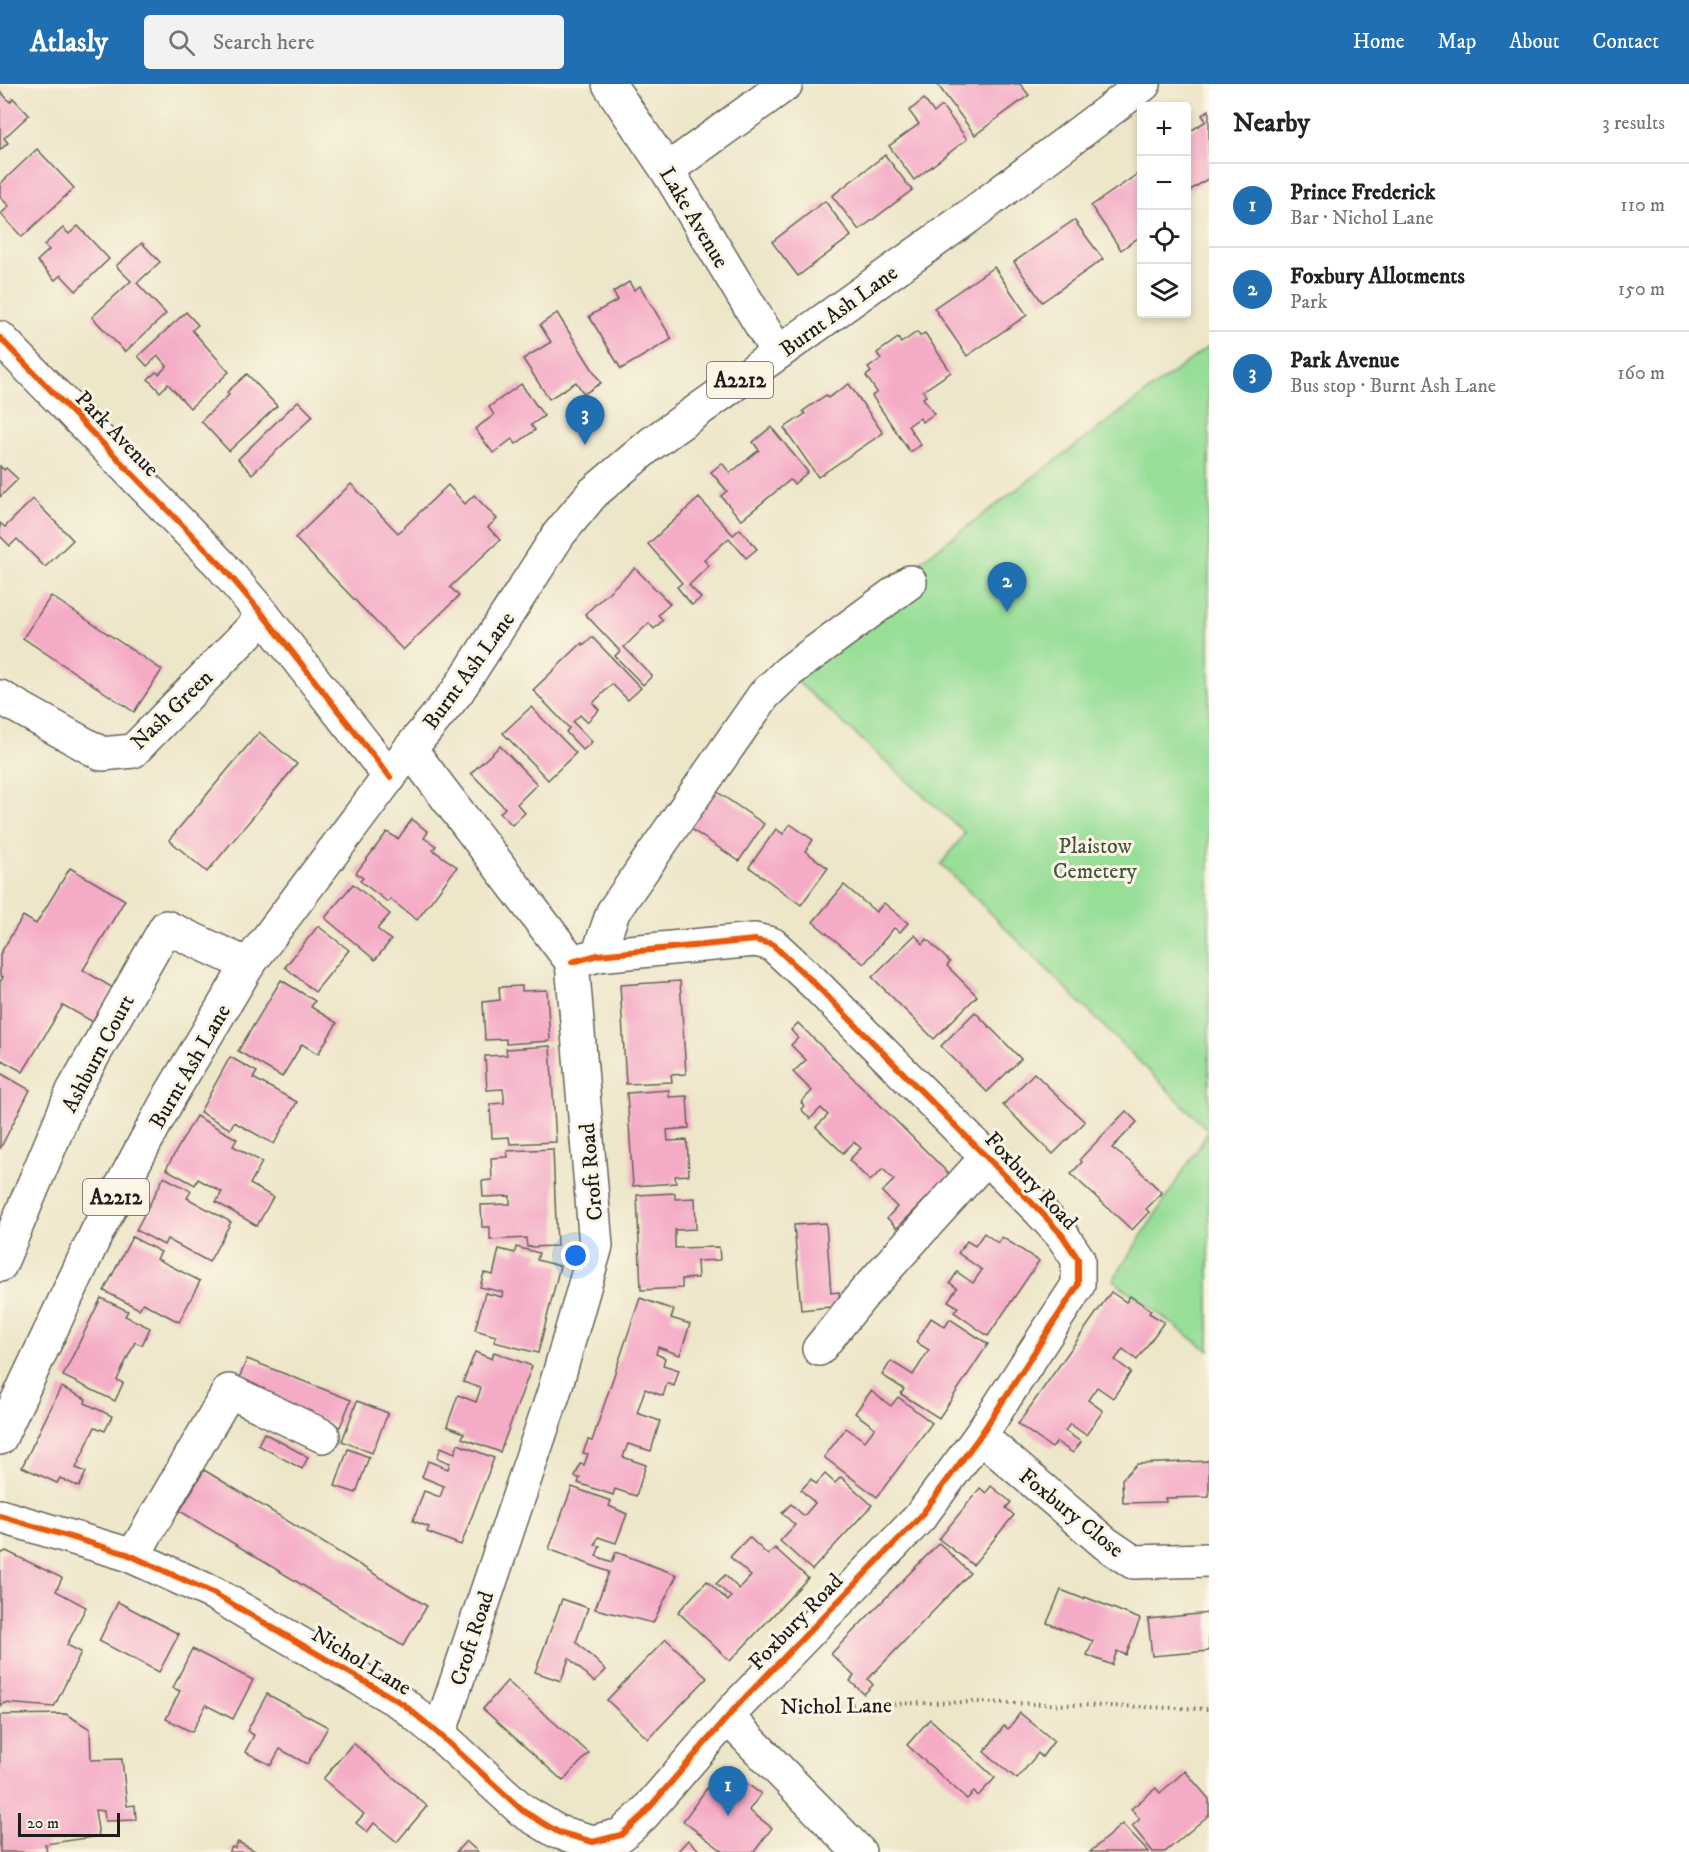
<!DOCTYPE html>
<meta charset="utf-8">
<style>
body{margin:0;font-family:"IM FELL DW Pica",serif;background:#f2f2f2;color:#222}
.controls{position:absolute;right:18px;top:18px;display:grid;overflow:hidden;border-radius:6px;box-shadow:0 3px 9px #0003}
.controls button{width:54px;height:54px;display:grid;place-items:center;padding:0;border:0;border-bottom:2px solid #e0e0e0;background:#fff;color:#222;font:30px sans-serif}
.scale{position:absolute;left:18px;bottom:15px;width:102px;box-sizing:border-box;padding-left:6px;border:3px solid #1c1c1c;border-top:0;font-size:16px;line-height:21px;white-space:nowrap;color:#1c1c1c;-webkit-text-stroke:4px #fcf5e5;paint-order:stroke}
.you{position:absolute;left:576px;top:1172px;width:21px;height:21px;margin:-15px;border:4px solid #fff;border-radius:50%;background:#1a73e8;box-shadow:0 0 0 9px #1a73e833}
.badge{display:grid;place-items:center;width:39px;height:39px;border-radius:50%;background:#1f6fb2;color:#fff;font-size:20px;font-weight:700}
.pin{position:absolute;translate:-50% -50px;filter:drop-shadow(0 2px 3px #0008)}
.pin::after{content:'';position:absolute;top:32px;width:21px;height:18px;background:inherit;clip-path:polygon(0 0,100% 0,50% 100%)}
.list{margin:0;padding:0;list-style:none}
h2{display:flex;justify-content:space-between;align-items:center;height:78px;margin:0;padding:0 24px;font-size:26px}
h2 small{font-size:20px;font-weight:400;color:#767676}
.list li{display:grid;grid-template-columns:39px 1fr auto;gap:18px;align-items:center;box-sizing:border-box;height:84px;padding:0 24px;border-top:2px solid #e0e0e0}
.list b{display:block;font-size:22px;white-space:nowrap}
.list p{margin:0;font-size:20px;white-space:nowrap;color:#767676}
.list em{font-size:20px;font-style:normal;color:#767676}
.icon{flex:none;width:33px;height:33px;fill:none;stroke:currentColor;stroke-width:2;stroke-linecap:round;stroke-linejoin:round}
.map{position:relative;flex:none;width:1209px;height:1768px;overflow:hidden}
header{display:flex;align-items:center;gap:36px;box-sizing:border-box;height:84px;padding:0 30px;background:#1f6fb2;color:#fff}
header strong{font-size:28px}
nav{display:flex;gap:33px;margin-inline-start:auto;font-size:21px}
.search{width:420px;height:54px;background:#f2f2f2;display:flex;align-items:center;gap:15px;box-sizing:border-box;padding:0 21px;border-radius:6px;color:#767676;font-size:22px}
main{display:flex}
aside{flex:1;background:#fff}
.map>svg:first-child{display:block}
.green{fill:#97de97;stroke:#5a7d5a;stroke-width:1.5}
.building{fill:#f4abc6}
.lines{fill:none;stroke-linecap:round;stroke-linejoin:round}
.minor-casing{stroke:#656359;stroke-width:36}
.major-casing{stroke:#656359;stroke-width:36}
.path{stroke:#656359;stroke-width:4;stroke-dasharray:1.5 4.5;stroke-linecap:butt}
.minor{stroke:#fff;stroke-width:33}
.major{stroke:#fff;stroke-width:33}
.cycleway-casing{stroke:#fcf5e5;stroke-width:10}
.cycleway{stroke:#e8590c;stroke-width:6}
.labels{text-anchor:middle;stroke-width:6;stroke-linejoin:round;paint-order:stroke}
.shield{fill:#fcf5e5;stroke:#5f5d58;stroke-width:1.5}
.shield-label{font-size:21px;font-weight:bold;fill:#1c1c1c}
.street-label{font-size:22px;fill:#1c1c1c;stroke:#fcf5e5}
.park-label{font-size:22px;fill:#415641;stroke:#fcf5e5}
</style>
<header>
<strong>Atlasly</strong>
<div class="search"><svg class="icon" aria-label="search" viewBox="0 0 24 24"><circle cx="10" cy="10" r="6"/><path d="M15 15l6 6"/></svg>Search here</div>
<nav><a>Home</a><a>Map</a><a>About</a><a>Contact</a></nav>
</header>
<main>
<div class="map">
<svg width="1209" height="1768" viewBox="0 0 1209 1768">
<rect width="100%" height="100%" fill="#fcf5e5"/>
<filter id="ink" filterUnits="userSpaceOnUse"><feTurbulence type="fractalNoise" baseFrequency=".0167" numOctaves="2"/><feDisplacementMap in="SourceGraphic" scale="12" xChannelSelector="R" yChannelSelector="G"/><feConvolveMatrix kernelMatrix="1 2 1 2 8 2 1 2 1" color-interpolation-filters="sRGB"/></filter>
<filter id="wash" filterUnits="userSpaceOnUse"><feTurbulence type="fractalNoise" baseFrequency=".008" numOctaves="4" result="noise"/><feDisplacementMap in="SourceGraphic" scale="24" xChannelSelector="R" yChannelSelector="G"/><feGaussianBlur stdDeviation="1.35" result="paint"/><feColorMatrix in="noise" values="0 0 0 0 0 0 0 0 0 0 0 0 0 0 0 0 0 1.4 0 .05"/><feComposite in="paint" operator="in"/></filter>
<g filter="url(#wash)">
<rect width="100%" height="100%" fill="#ede6c9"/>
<g class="green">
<polygon points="1209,262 1209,1047 941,780 965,749 780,582"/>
<polygon points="1209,1047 1209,1267 1113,1196"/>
</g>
<g id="blocks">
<g class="building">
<polygon points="937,0 1020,0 1029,11 975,51"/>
<polygon points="0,7 10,18 13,14 29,31 4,54 8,59 0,66"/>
<polygon points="924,15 934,29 942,22 967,55 914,96 889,62 919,40 909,27"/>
<polygon points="1209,26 1209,94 1186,109 1186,50 1206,37 1202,31"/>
<polygon points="37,65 74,104 22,153 1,130 9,122 0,113 0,100"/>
<polygon points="885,71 912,106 859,146 832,112"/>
<polygon points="1142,87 1142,151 1121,166 1091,122"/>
<polygon points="825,117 851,152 798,192 772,158"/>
<polygon points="1074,136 1103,175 1042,218 1014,178"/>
<polygon points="78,142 109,175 76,207 61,191 55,196 37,177 49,166 44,161 63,144 69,150"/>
<polygon points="142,159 160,178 137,199 166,230 125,268 92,233 131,197 116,182"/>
<polygon points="994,183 1027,231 967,272 934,224"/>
<polygon points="629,198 634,206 640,202 672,255 621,285 589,232 618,216 613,208"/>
<polygon points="186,228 198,241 192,246 229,288 190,324 168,300 160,308 148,295 156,288 159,290 167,282 158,272 147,282 138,272"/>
<polygon points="557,229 601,299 584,310 576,298 549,315 523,275 551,258 540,241"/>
<polygon points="917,248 920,252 925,249 951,288 923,307 926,312 923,314 934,330 922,338 920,334 908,342 921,361 910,368 872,312 877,308 866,292 871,288 868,284 881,275 877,269 898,254 901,259"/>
<polygon points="247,290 277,322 229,367 201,337 229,311 227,308"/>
<polygon points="521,300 544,332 531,341 535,346 516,360 512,355 493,369 475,345 494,331 489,323"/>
<polygon points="849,300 883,349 818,393 784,344 805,330 803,327 826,311 828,314"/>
<polygon points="298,317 313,332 252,390 238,375"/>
<polygon points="771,343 808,388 794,400 790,396 741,436 721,412 727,407 711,388 722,379 730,389 759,366 753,358"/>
<polygon points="0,382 4,386 6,384 18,395 0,413"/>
<polygon points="351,400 398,449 448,401 465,420 474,411 497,435 488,443 500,456 450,503 459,512 403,566 295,454"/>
<polygon points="699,414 733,451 740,445 757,465 746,474 729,454 709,472 704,476 709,482 689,501 701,514 692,521 677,503 682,499 648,460"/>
<polygon points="33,415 73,456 45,483 17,455 10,462 0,452 0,439 5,443"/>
<polygon points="635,484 670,520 658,531 663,536 654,545 649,539 624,563 652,592 643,601 615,572 620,567 585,530"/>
<polygon points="51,512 162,586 134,628 23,554"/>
<polygon points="592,553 641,604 628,616 612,600 593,619 599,626 587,638 580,631 573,638 592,658 583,666 566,648 569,644 533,606 582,559 583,561"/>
<polygon points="531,623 576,669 548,696 503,649"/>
<polygon points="259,648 297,680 207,788 169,756"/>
<polygon points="500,662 537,700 517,720 525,729 512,741 500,729 505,724 471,689"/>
<polygon points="710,703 764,740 739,777 685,741"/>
<polygon points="412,735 428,748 424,754 436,762 433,766 457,783 417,836 390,815 388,818 360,797 363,794 356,789 387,748 398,755"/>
<polygon points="790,740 813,756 805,767 828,784 801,821 749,783 776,745 783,750"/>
<polygon points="70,784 125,816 83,886 113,904 93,938 63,921 23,988 0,975 0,898 3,893 0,892 0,870 23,832 36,840"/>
<polygon points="353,800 390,830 377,845 391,856 375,876 325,834"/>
<polygon points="844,801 876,828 884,819 908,839 900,848 894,844 864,880 813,838"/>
<polygon points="318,842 349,866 315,908 285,883"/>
<polygon points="915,851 923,860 927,855 950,878 947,882 977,912 934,955 872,893"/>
<polygon points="281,896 315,917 311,923 337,939 318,970 302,960 282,993 238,967"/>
<polygon points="680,897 686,990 671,991 672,998 626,1000 620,901"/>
<polygon points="522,902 522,907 547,906 550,957 506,960 506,955 485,956 483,918 500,916 499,903"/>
<polygon points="975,928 1021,975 987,1008 941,962"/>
<polygon points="798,939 950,1091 897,1144 887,1134 897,1123 882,1108 894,1096 883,1085 870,1097 849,1076 861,1064 854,1058 843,1069 816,1043 828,1031 821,1024 810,1035 801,1025 804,1022 801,1018 812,1007 793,988 806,976 791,961 798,954 791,946"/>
<polygon points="550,962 556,1058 510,1060 509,1053 492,1054 490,1020 504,1019 504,1012 503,1005 487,1006 485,972 507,971 506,965"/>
<polygon points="230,973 257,988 253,994 297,1018 274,1060 234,1038 230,1045 200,1028"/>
<polygon points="0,989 30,1006 0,1065"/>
<polygon points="1034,989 1085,1038 1053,1070 1003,1021"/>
<polygon points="669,1006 669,1013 687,1012 689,1044 667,1046 668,1057 687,1056 689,1091 675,1092 676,1099 633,1102 627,1009"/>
<polygon points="1126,1027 1137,1038 1112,1064 1133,1080 1162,1109 1146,1125 1149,1128 1132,1146 1071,1090 1082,1078 1080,1075"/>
<polygon points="196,1032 237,1055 233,1062 262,1078 250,1100 273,1113 257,1142 216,1118 222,1108 198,1095 195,1101 166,1085"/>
<polygon points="553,1065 557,1162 527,1163 526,1154 490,1156 490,1143 482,1143 481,1121 510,1120 510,1112 483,1113 482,1097 492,1096 491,1074 508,1073 507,1067"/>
<polygon points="164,1093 191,1107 187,1114 231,1138 209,1178 167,1155 164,1161 136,1146"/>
<polygon points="675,1109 675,1115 695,1114 696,1145 675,1146 675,1164 719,1163 720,1176 697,1177 698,1194 682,1195 682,1204 641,1206 637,1111"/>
<polygon points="826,1139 831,1209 839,1208 840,1222 801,1226 794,1141"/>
<polygon points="984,1149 998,1159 1002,1153 1039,1177 988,1252 954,1228 958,1223 948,1217 957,1204 950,1199 957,1188 973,1199 982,1186 958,1169 967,1157 975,1162"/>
<polygon points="132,1153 161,1168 157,1175 200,1197 179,1238 143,1219 139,1225 104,1207"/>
<polygon points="516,1163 539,1169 537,1176 560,1182 538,1269 494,1258 496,1252 475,1246 485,1209 502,1213 503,1208 480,1203 484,1189 493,1191 499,1165 515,1169"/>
<polygon points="1111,1208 1126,1218 1130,1212 1151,1226 1149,1229 1164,1238 1137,1276 1123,1265 1115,1276 1131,1288 1113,1314 1097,1303 1088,1316 1103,1327 1086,1351 1070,1340 1065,1347 1081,1358 1073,1369 1057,1358 1052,1364 1018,1340"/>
<polygon points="101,1214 128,1227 125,1232 150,1244 142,1261 135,1258 117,1296 123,1299 115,1317 63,1292"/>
<polygon points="640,1214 674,1226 671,1234 690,1240 680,1271 658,1263 656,1270 665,1274 663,1281 679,1286 674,1302 667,1299 663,1312 645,1305 637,1329 660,1337 651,1367 628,1360 626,1365 623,1373 646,1381 636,1412 615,1405 613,1411 578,1399 580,1394 575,1393 580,1380 584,1381 588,1370 583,1369 588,1356 592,1357 593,1354"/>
<polygon points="931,1234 945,1243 950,1235 988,1260 939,1334 901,1310 904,1305 882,1291 891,1277 913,1291 929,1266 916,1258"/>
<polygon points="475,1268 492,1275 494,1268 532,1282 500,1368 462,1354 464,1349 447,1342 458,1311 476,1318 481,1304 463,1298"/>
<polygon points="247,1275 351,1316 340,1343 236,1302"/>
<polygon points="61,1303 86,1315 85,1319 112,1332 105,1347 95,1343 76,1384 86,1388 79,1403 60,1394 57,1399 22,1383"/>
<polygon points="871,1307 891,1322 898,1313 932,1339 877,1413 824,1373 846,1344 865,1357 875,1344 855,1329"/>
<polygon points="357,1317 388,1329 372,1369 342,1357"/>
<polygon points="264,1349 308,1373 302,1385 258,1361"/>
<polygon points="458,1360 494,1374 461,1461 427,1448 429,1443 413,1437 424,1407 440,1413 444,1402 422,1393 428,1377 448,1385 450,1379 437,1374 441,1363 455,1369"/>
<polygon points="348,1365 369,1373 356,1409 335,1402"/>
<polygon points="1209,1377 1209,1413 1165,1414 1166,1418 1123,1419 1122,1395 1137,1380"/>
<polygon points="204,1386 427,1522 403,1562 180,1427"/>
<polygon points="825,1390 835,1399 841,1393 872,1421 812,1486 780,1457 795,1441 782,1429 791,1420 804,1432 815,1419 801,1406 811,1395 816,1400"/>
<polygon points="991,1402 1011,1418 1006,1424 1014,1431 973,1481 939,1455 980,1404 986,1409"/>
<polygon points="572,1403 611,1417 609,1422 627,1430 616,1459 598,1453 595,1461 600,1462 596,1472 612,1478 616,1468 677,1491 653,1539 595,1525 609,1488 549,1465"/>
<polygon points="749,1453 768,1471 775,1464 808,1494 730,1577 678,1528 707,1497 728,1517 731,1513 716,1500 725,1491 739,1505 751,1492 730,1473"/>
<polygon points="939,1459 970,1489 868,1595 873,1601 864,1610 850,1597 854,1592 831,1570"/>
<polygon points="6,1467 62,1494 56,1507 86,1523 67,1561 81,1568 54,1623 4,1619 1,1623 0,1621 0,1470"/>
<polygon points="1061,1506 1084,1515 1085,1513 1140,1535 1126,1571 1117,1567 1112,1581 1087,1571 1093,1557 1047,1539"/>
<polygon points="562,1515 588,1524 576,1558 606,1586 594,1598 569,1574 561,1597 535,1588"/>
<polygon points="118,1518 179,1550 159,1588 99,1557"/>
<polygon points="1209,1529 1209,1567 1152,1572 1148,1535"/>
<polygon points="666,1555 707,1594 648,1655 607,1616"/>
<polygon points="192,1565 253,1596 233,1635 206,1621 192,1648 166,1635 180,1607 173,1604"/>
<polygon points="507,1597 589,1669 563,1697 483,1625"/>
<polygon points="267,1610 328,1643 307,1680 280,1665 271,1681 245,1668 254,1651 247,1647"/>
<polygon points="1020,1629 1054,1657 1042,1673 1038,1669 1017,1695 984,1668 1004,1642 1008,1645"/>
<polygon points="66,1630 90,1645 91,1676 122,1675 127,1722 135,1721 136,1736 105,1737 104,1727 95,1726 99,1752 45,1760 47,1768 0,1768 0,1631"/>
<polygon points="930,1635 995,1694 978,1712 974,1708 967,1715 907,1661"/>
<polygon points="353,1659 427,1722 397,1758 374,1739 367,1748 356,1739 364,1730 323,1695"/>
<polygon points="723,1682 761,1710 749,1726 772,1744 754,1768 724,1768 683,1737"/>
<polygon points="1185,1687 1209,1715 1209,1731 1165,1768 1153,1768 1132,1742 1140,1735 1131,1725 1156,1704 1160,1709"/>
<polygon points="1122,1740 1148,1768 1090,1768"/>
<polygon points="688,1756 701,1768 677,1768"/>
<polygon points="466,1757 478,1768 456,1768"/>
<polygon points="238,1758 257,1768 229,1768 232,1763 235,1764"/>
</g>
</g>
</g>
<g filter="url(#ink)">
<use href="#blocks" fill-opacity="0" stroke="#656359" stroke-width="1.5"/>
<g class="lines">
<g class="minor-casing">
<g id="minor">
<polyline points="609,0 667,86 778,269"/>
<polyline points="667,86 786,0"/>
<polyline points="0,254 221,481 264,532 390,693"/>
<polyline points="0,613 102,670 133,667 264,532"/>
<polyline points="410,665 572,878 596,1162 554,1308 439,1650"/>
<polyline points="598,871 613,828 764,611 788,588 910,498"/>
<polyline points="0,1181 73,1007 166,843 248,881"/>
<polyline points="819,1265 865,1208 987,1073"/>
<polyline points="980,1352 1105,1459 1133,1478 1209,1476"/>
<polyline points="0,1432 127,1470 215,1510 403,1620 439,1650 523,1727 558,1748 593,1758 621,1751 643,1731 737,1622 920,1433 980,1352 1078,1201 1078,1175 1062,1151 1040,1127 813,898 772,860 755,856 598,871 572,878"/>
<polyline points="133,1472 229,1307 323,1352"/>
<polyline points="728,1634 859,1768"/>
</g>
</g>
<g class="major-casing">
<polyline id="major" points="0,1354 98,1146 171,1010 248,881 410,665 457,608 559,450 593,409 651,360 968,133 1144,0"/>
</g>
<polyline class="path" points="786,1622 976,1618 1209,1625"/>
<use href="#minor" class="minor"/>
<use href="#major" class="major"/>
<g class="cycleway-casing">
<g id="cycleway">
<polyline points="0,254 221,481 264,532 390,693"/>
<polyline points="0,1432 127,1470 215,1510 403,1620 439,1650 523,1727 558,1748 593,1758 621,1751 643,1731 737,1622 920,1433 980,1352 1078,1201 1078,1175 1062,1151 1040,1127 813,898 772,860 755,856 598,871 572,878"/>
</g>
</g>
<use href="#cycleway" class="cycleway"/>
</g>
</g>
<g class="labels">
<g class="shield">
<rect x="707" y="278" width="66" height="36" rx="4.5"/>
<rect x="83" y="1095" width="66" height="36" rx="4.5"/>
</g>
<g class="shield-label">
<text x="740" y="303">A2212</text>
<text x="116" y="1120">A2212</text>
</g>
<g class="street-label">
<text transform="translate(695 133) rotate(59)" y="8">Lake Avenue</text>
<text transform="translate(838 226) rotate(-36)" y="8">Burnt Ash Lane</text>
<text transform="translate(118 349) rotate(46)" y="8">Park Avenue</text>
<text transform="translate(468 586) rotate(-54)" y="8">Burnt Ash Lane</text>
<text transform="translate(171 625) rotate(-44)" y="8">Nash Green</text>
<text transform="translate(97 969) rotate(-62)" y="8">Ashburn Court</text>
<text transform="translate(189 982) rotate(-60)" y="8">Burnt Ash Lane</text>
<text transform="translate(590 1088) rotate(-95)" y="8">Croft Road</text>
<text transform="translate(1032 1096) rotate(47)" y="8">Foxbury Road</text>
<text transform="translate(1072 1428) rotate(39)" y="8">Foxbury Close</text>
<text transform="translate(795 1537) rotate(-46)" y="8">Foxbury Road</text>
<text transform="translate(471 1554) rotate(-72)" y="8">Croft Road</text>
<text transform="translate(362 1576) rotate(31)" y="8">Nichol Lane</text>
<text transform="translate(836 1621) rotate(-1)" y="8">Nichol Lane</text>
</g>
<g class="park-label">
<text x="1095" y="769">Plaistow<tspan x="1095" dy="25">Cemetery</tspan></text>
</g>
</g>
</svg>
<div class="controls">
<button>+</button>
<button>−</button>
<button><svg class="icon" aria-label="locate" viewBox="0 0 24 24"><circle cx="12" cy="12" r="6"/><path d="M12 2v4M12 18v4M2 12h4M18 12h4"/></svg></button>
<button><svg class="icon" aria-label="layers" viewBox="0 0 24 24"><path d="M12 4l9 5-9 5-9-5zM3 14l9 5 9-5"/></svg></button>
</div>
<div class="scale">20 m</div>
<div class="you"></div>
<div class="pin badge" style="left:728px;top:1732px">1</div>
<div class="pin badge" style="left:1007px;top:528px">2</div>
<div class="pin badge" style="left:585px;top:361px">3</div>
</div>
<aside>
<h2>Nearby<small>3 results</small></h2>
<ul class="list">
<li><span class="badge">1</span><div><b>Prince Frederick</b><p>Bar · Nichol Lane</p></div><em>110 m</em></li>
<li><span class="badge">2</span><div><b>Foxbury Allotments</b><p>Park</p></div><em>150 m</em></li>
<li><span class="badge">3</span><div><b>Park Avenue</b><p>Bus stop · Burnt Ash Lane</p></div><em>160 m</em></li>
</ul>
</aside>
</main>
